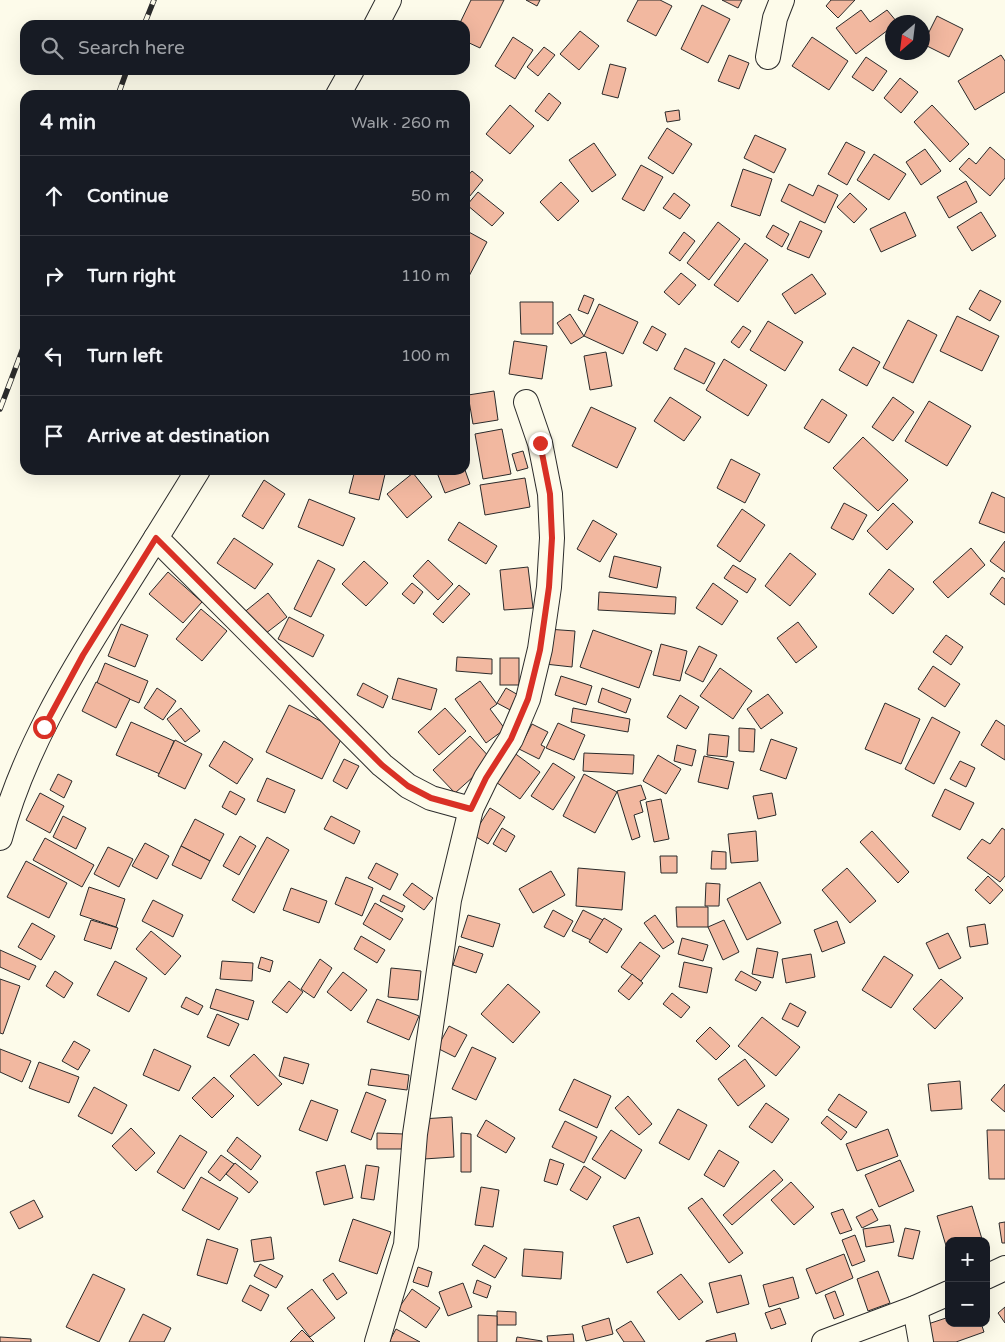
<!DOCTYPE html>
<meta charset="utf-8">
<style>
body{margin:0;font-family:"Varela Round",sans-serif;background:#20242c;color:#f1f3f6}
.controls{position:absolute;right:15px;bottom:15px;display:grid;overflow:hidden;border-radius:10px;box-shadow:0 5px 20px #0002}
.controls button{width:45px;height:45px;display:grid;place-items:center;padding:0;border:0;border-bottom:1px solid #363941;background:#171b24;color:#f1f3f6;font:25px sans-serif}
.compass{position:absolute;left:885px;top:15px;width:45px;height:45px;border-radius:50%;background:#171b24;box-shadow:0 5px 20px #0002;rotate:208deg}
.stop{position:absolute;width:15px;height:15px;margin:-11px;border:4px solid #d93025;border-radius:50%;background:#fff}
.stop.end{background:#d93025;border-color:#fff;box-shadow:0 1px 5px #0008}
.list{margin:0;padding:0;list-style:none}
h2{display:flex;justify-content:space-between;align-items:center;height:65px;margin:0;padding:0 20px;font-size:21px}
h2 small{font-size:16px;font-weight:400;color:#9ea1a6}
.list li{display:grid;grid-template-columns:32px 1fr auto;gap:15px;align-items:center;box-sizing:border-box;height:80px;padding:0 20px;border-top:1px solid #363941}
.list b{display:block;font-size:19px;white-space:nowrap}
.list em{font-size:16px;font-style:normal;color:#9ea1a6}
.icon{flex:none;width:28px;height:28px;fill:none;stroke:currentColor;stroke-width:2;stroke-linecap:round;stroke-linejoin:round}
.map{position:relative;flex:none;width:1005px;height:1342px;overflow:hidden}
.search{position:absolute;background:#171b24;box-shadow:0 5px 20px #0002;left:20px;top:20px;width:450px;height:55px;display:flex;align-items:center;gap:12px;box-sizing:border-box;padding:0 18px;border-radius:15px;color:#9ea1a6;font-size:19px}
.panel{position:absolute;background:#171b24;box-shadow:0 5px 20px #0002;left:20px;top:90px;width:450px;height:385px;border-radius:15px}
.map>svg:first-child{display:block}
.building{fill:#f2b8a0;stroke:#2b2b2b}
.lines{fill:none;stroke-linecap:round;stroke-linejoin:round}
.minor-casing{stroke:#2b2b2b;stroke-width:26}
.minor{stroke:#fdfbea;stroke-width:24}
.rail-casing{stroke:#2b2b2b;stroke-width:5.5}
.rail{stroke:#fdfbea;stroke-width:4;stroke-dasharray:11;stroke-linecap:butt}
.route{stroke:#d93025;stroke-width:6}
</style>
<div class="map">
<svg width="1005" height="1342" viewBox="0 0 1005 1342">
<rect width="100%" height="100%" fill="#fdfbea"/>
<g class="building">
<polygon points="471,0 504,0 480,48 465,41 465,25 459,25"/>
<polygon points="526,0 540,0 537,6"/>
<polygon points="638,0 660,0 672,6 656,36 627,21"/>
<polygon points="722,0 742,0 738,8"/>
<polygon points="831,0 855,0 838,18 826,6"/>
<polygon points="702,5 730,19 708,63 681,49"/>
<polygon points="861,10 870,22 887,10 897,22 892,22 892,27 856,54 836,28"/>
<polygon points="937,16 963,29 949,57 923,44"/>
<polygon points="580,31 599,46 579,70 560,54"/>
<polygon points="513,37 533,50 515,79 495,66"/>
<polygon points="812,37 848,61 829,90 792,66"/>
<polygon points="544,47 555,55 538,76 527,67"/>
<polygon points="729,55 749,63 739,89 718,81"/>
<polygon points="1001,55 1005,61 1005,92 975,110 958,81"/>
<polygon points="866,57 887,71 873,91 852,77"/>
<polygon points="610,64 626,68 618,98 602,94"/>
<polygon points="900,78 918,92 901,113 884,98"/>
<polygon points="549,93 561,103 548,121 535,111"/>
<polygon points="510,105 534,126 510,154 486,134"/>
<polygon points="932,105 969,144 950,162 914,122"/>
<polygon points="679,110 680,120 667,122 665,112"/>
<polygon points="667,128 692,144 673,174 648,158"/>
<polygon points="755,135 786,149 774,173 744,158"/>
<polygon points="846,142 865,152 847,185 828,174"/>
<polygon points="594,143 616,175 592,192 569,160"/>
<polygon points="990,147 1005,160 1005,178 990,196 959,169 969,158 976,164"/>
<polygon points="925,149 941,171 921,185 906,162"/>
<polygon points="874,154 906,174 889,200 857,180"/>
<polygon points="641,165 663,177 644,211 622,199"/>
<polygon points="743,169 772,179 760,216 731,206"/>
<polygon points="472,171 483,180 465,202 465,179"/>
<polygon points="966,181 977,202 949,218 937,197"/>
<polygon points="561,182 579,201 558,221 540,202"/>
<polygon points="789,184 813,196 818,185 838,195 825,223 781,201"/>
<polygon points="478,192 504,213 492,226 467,205"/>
<polygon points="674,193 690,205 680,219 663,208"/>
<polygon points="850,193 867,209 854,223 837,207"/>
<polygon points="905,212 916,236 881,252 870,229"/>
<polygon points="981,212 996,236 972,251 957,227"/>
<polygon points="800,221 822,231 809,258 787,249"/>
<polygon points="718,222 740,239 709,280 687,263"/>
<polygon points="773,225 789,234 782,247 766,237"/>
<polygon points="467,231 487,242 468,278 465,277 465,235"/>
<polygon points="684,232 695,241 680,261 669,253"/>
<polygon points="745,243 768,260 738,302 714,285"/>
<polygon points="681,273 696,285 679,305 664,292"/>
<polygon points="812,274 826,294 795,314 782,294"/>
<polygon points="980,290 1001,301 990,321 969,309"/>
<polygon points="584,295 594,299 588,314 578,310"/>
<polygon points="520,302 553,302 553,334 521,334"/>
<polygon points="599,304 638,322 623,354 584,336"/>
<polygon points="570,314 584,336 571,344 557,323"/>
<polygon points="957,316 999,336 982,371 940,351"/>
<polygon points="908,320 937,335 913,383 883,368"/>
<polygon points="768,321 803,342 785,371 750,350"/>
<polygon points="652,326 666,334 657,351 643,343"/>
<polygon points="743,326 751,331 739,348 731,342"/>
<polygon points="514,341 547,346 542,379 509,374"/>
<polygon points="853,347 880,362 867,386 839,370"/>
<polygon points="685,348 715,363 704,384 674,369"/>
<polygon points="606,352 612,386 590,390 584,356"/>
<polygon points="724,359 767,385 748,416 706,390"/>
<polygon points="494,391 498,420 473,424 468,395"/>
<polygon points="670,397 701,417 684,441 654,421"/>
<polygon points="893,397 914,412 893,441 872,427"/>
<polygon points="822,399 847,415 829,443 804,428"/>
<polygon points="929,401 971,426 947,466 905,441"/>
<polygon points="591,407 636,428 617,468 572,446"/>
<polygon points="502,429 511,474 483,479 475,434"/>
<polygon points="863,437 908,480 878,511 833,468"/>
<polygon points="523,451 528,468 517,471 512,454"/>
<polygon points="731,459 760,474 745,503 717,488"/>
<polygon points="355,470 386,470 379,500 349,493"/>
<polygon points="436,470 465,470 470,484 445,493"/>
<polygon points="413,473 432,497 407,518 387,494"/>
<polygon points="525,478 530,507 485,515 480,485"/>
<polygon points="264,480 285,494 263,529 242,516"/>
<polygon points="992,492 1005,498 1005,533 979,523"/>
<polygon points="309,499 355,518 343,546 298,527"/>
<polygon points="844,503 867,515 853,540 831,528"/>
<polygon points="893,503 913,522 887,550 867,531"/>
<polygon points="742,509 765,525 740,562 717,546"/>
<polygon points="593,520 617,534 600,562 577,549"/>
<polygon points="459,522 497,546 486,564 448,540"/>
<polygon points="234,538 273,564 255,589 217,563"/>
<polygon points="1005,541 1005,572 990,561"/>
<polygon points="971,548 985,565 948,598 933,582"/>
<polygon points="790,553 816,574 790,606 765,586"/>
<polygon points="614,556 661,567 657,588 609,577"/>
<polygon points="318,560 335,569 311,617 294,609"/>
<polygon points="428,560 453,584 438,600 413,576"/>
<polygon points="364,561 388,583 366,606 342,584"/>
<polygon points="733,565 756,579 747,593 724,578"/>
<polygon points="528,567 533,608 504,610 500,570"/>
<polygon points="889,569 914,589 893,614 869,594"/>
<polygon points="168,572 202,602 183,623 149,594"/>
<polygon points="1002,577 1005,579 1005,605 990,594"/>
<polygon points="412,583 423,592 414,604 402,594"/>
<polygon points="713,583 738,601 722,625 696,608"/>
<polygon points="459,585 470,594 443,623 433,614"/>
<polygon points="599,592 676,597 675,614 598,610"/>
<polygon points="268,593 287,617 261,637 242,614"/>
<polygon points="201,609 227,631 202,661 176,639"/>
<polygon points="289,617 324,635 313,657 278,639"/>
<polygon points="798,622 817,647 796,663 777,638"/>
<polygon points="121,624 148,635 135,667 108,656"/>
<polygon points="547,629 575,631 572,667 545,664"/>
<polygon points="593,630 652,651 639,688 580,667"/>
<polygon points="946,635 963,647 951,665 933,652"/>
<polygon points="661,644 687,651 680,681 653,675"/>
<polygon points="699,646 717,655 703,682 685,673"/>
<polygon points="457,657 492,659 492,674 456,671"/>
<rect x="500" y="658" width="19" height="27"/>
<polygon points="105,663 148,681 139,703 96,685"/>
<polygon points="933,666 960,684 945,707 918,689"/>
<polygon points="720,668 752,691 733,719 700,696"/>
<polygon points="561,676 592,686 586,705 555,695"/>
<polygon points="398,678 437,689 431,710 392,699"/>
<polygon points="480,681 497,704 490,709 505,729 486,743 455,699"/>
<polygon points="96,682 130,699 116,728 82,711"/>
<polygon points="363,683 388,696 383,708 357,695"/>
<polygon points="157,688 176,701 163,720 144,708"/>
<polygon points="506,688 520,696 512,711 497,703"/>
<polygon points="602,688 631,699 626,713 598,702"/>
<polygon points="768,694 783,713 761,729 747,709"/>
<polygon points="680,695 699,707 686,729 667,717"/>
<polygon points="885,703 920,719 901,764 865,749"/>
<polygon points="289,705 344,733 322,779 266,752"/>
<polygon points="181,708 200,731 185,742 167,719"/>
<polygon points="445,708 466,731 439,755 418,732"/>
<polygon points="573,708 630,719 628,732 571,722"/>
<polygon points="932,717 960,732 934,784 905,769"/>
<polygon points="996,720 1005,726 1005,760 981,745"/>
<polygon points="131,722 174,741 160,774 116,755"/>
<polygon points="558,723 585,735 574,760 546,748"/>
<polygon points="532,724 548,732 541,745 545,747 539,759 519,749"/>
<polygon points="739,728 755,729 754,752 739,751"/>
<polygon points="709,734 729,736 727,757 707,755"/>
<polygon points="470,736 492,760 455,793 433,770"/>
<polygon points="771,739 797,748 786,779 760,770"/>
<polygon points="175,740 202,754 185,789 158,776"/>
<polygon points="224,741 253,759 237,784 209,766"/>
<polygon points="677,745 696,750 692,766 674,761"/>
<polygon points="513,752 540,772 520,799 493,780"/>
<polygon points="584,753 634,755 633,774 583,771"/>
<polygon points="658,755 681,769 666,794 643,781"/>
<polygon points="704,756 734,762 728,789 698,782"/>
<polygon points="344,759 359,766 347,789 333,781"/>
<polygon points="960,761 975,768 966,787 950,779"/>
<polygon points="553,763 575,777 553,810 531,796"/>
<polygon points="58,774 72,781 64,798 50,790"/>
<polygon points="584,774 617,792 595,833 563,816"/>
<polygon points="267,778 295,790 285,813 257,801"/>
<polygon points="641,785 646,799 640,801 643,812 634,815 640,837 632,840 617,791"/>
<polygon points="945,789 974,803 960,830 932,816"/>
<polygon points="230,791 245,799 236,815 222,807"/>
<polygon points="40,793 64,806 50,833 26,820"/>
<polygon points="772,793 776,815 758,819 753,796"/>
<polygon points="661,799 669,839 654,842 646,802"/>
<polygon points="490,808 505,817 488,844 473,835"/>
<polygon points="63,816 86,828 76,849 53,837"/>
<polygon points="331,816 360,831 354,844 324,829"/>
<polygon points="195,819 224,834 210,861 181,846"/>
<polygon points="502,828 515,836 506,852 493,844"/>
<polygon points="1002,828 1005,830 1005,876 1000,882 967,858 982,839 990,844"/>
<polygon points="756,831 758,861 731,863 728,834"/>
<polygon points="872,831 909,872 898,883 860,842"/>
<polygon points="240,836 256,846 239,875 223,866"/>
<polygon points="267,837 289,850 254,913 232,900"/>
<polygon points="45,838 94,865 82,887 33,860"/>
<polygon points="145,843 169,856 157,879 132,866"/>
<polygon points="181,846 210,861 201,879 172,865"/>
<polygon points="108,847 133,859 119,887 94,874"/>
<polygon points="712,851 726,852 726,869 711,869"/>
<polygon points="660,856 677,856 677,873 661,873"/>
<polygon points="26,861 67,883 49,918 7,897"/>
<polygon points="376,863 398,874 390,890 368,878"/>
<polygon points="578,868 625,872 622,910 576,906"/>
<polygon points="847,868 876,901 850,923 822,890"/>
<polygon points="551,871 565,895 533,913 519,889"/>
<polygon points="988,876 1003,890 990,904 975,890"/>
<polygon points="346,877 373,888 362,916 335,904"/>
<polygon points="760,882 781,923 747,940 727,899"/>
<polygon points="412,883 433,898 424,910 403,895"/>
<polygon points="706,883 720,884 719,906 705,906"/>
<polygon points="89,887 125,899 116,927 80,915"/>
<polygon points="291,888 327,901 319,923 283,910"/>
<polygon points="383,895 405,906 402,912 380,901"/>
<polygon points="153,900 183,915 173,937 142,921"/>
<polygon points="375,903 403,919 390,940 363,924"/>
<polygon points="676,907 708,907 708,927 677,927"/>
<polygon points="553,910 573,921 564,937 544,927"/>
<polygon points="583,910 603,920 593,941 572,931"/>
<polygon points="468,915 500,924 493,947 461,937"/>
<polygon points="655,915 674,942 663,949 644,923"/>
<polygon points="604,918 622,929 607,953 589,942"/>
<polygon points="91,920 118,928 111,949 84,940"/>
<polygon points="724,920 739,952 723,960 708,927"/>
<polygon points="837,921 845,943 822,952 814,930"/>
<polygon points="32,923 55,936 41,960 18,947"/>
<polygon points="985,924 988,944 970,947 967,927"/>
<polygon points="151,931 181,956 165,975 136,949"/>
<polygon points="948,933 961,958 939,969 926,943"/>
<polygon points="361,936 385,950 377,963 354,949"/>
<polygon points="682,938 708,945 703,961 678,954"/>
<polygon points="640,942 660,956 641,981 621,967"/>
<polygon points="459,946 483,954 476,973 453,965"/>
<polygon points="757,948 778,952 773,978 752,974"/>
<polygon points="0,950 36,966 29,980 0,967"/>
<polygon points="811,954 815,977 786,983 782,959"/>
<polygon points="884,956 913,975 891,1008 862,990"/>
<polygon points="261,957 273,961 270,972 258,968"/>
<polygon points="320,959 332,968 314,998 301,989"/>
<polygon points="115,961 147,978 129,1012 97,995"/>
<polygon points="222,961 253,963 252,981 220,979"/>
<polygon points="684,962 712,968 707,993 679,987"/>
<polygon points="391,968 421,971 418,1000 388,997"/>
<polygon points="55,971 73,983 64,998 46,986"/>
<polygon points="741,971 761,982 756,991 735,980"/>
<polygon points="343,972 367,990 351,1011 327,992"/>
<polygon points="632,974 643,983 629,1000 618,991"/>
<polygon points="0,979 20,986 3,1034 0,1033"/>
<polygon points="941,979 963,998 935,1029 913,1009"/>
<polygon points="289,981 303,992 287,1013 272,1002"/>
<polygon points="508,984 540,1012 513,1043 481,1014"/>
<polygon points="216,989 254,1001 248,1020 210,1008"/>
<polygon points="672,993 690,1007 681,1018 663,1004"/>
<polygon points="186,997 203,1006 198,1015 181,1007"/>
<polygon points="377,999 419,1016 409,1040 367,1022"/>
<polygon points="790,1003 806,1012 798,1027 782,1019"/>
<polygon points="217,1014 239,1024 229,1046 207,1037"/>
<polygon points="762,1017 800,1047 776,1076 738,1046"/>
<polygon points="449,1026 467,1035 455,1057 437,1048"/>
<polygon points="710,1027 730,1046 716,1060 696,1041"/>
<polygon points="74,1041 90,1050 78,1070 62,1061"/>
<polygon points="472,1047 496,1058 476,1100 452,1089"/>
<polygon points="0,1049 31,1061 22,1082 0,1072"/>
<polygon points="154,1049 191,1066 179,1091 143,1075"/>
<polygon points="254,1054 282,1084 258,1106 230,1076"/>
<polygon points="284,1057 309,1064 303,1084 279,1076"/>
<polygon points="745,1059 765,1086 738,1106 718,1079"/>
<polygon points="39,1062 79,1077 69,1103 29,1088"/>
<polygon points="371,1069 409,1075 407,1090 368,1085"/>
<polygon points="214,1077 234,1096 212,1118 192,1098"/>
<polygon points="574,1079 611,1096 597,1128 559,1110"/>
<polygon points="960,1081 962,1109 931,1111 928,1084"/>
<polygon points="1005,1084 1005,1112 991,1100"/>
<polygon points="94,1087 127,1105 112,1134 78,1116"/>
<polygon points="366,1092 386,1100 371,1140 351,1132"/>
<polygon points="839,1094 867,1112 856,1128 828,1110"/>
<polygon points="628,1096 652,1124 639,1135 615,1108"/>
<polygon points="311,1100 338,1110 327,1141 299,1130"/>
<polygon points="766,1103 789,1119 772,1143 749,1127"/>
<polygon points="678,1109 707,1125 689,1160 659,1143"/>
<polygon points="827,1116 847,1132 841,1140 821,1123"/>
<polygon points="452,1117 454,1157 424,1159 422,1119"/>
<polygon points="486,1120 515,1138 506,1153 477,1136"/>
<polygon points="565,1121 597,1137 584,1163 552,1147"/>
<polygon points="131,1128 155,1153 136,1171 112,1146"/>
<polygon points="888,1129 898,1156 857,1171 846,1144"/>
<polygon points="611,1130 642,1150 625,1179 592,1159"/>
<polygon points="987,1130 1005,1130 1005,1179 989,1179"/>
<polygon points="377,1133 404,1134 404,1149 377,1149"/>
<polygon points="461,1133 471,1134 471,1172 461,1172"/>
<polygon points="180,1135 207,1152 184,1189 157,1172"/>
<polygon points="237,1137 261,1156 251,1170 227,1151"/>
<polygon points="719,1150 739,1162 724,1187 704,1175"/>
<polygon points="221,1155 234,1164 220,1181 208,1172"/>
<polygon points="550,1159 564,1164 557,1185 544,1181"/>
<polygon points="900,1160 914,1191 879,1207 865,1175"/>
<polygon points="235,1163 258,1182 249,1193 226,1174"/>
<polygon points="345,1165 353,1198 324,1205 316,1172"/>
<polygon points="366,1165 379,1167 374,1200 361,1198"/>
<polygon points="584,1166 601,1177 587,1200 570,1190"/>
<polygon points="774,1170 783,1180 732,1225 723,1215"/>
<polygon points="201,1177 238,1198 219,1230 182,1210"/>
<polygon points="791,1182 814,1207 794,1225 771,1200"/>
<polygon points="481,1187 499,1190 493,1227 475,1225"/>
<polygon points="702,1198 743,1253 729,1263 688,1208"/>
<polygon points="34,1200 43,1217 19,1229 10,1212"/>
<polygon points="972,1206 982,1239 949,1241 949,1249 947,1249 937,1216"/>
<polygon points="843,1209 852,1230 840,1234 831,1213"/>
<polygon points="872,1209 878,1220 862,1228 856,1217"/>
<polygon points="639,1217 653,1254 627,1263 613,1226"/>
<polygon points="353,1219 391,1232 377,1274 339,1261"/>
<polygon points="1005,1222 1005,1243 1002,1243 999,1223"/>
<polygon points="890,1225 894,1242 866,1247 863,1229"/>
<polygon points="905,1228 920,1231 913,1259 898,1256"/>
<polygon points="855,1235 865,1261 852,1266 842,1240"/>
<polygon points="271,1237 274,1259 254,1262 251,1240"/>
<polygon points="207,1239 238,1249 227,1284 197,1275"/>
<polygon points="484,1245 507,1258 495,1278 472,1265"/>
<polygon points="524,1249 563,1252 561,1279 522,1276"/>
<polygon points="844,1254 853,1278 816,1294 806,1269"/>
<polygon points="260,1264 283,1276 276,1288 254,1276"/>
<polygon points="418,1267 432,1272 428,1287 413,1282"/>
<polygon points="878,1271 890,1303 868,1311 857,1279"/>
<polygon points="333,1273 347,1293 337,1300 323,1280"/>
<polygon points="93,1274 125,1289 99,1342 66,1327"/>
<polygon points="681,1274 703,1302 679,1320 657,1292"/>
<polygon points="741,1275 749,1304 717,1313 709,1283"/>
<polygon points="793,1277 799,1298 769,1307 763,1285"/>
<polygon points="477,1280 491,1286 487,1298 473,1293"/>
<polygon points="463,1283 472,1307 448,1316 439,1292"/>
<polygon points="250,1285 269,1295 261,1311 242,1301"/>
<polygon points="312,1289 335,1318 310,1337 287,1308"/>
<polygon points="412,1289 440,1308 426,1328 398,1309"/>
<polygon points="835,1291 844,1315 834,1319 825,1295"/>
<polygon points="1005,1307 1005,1323 998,1313"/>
<polygon points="780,1308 786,1324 771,1329 765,1313"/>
<polygon points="497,1311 516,1312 516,1325 497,1325"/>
<polygon points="143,1314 171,1328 164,1342 129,1342"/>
<polygon points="478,1315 497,1316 497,1342 478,1342"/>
<polygon points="949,1317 949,1323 981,1323 984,1332 956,1342 928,1342 922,1326"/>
<polygon points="609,1318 613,1334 586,1341 582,1326"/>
<polygon points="631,1321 645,1342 624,1342 616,1330"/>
<polygon points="396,1329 420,1342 389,1342"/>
<polygon points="302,1330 314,1342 290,1342"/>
<polygon points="735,1333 737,1342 706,1342 706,1341"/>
<polygon points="573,1334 574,1342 548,1342 547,1336"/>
<polygon points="0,1337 31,1339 31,1342 0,1342"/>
<polygon points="517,1337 542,1341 542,1342 516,1342"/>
</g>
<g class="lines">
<g class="minor-casing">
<g id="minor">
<polyline points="376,25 389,0"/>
<polyline points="768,57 775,18 782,0"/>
<polyline points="338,95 352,70"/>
<polyline points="156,538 382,765 408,786 431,798 471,809"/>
<path d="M0 838C22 754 69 676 115 603 143 559 171 514 198 470"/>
<polyline points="986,1277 1005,1268"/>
<polyline points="915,1308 921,1342"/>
<polyline points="377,1342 406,1245 415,1134 435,999 449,900 471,809 486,778 511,739 528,699 540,649 549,587 552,538 550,494 540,443 526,402"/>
<polyline points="824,1342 915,1308 949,1293"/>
</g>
</g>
<use href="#minor" class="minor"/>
<g class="rail-casing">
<g id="rail">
<polyline points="144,25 154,0"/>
<polyline points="118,95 127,70"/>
<polyline points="0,409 25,343"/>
</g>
</g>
<use href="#rail" class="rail"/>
</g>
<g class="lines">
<polyline class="route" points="44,727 83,655 156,538 382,765 408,786 431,798 471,809 486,778 511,739 528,699 540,650 549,587 552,538 550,494 540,443"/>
</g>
</svg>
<div class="controls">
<button>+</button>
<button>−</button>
</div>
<svg class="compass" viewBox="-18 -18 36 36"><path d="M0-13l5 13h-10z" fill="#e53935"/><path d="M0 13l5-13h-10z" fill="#9ea1a6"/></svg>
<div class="stop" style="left:44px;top:727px"></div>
<div class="stop end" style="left:540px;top:443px"></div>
<div class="search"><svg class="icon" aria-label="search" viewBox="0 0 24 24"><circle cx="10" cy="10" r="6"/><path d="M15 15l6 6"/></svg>Search here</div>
<section class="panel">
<h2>4 min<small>Walk · 260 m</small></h2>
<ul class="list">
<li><svg class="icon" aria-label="ahead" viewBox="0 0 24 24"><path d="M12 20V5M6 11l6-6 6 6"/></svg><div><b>Continue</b></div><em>50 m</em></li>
<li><svg class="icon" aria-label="right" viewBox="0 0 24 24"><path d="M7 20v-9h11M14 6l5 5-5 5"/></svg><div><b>Turn right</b></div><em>110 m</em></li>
<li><svg class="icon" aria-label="left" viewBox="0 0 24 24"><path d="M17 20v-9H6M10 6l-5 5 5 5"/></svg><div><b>Turn left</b></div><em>100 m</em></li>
<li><svg class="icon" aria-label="arrive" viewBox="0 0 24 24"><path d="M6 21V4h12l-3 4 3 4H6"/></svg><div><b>Arrive at destination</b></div></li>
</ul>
</section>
</div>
